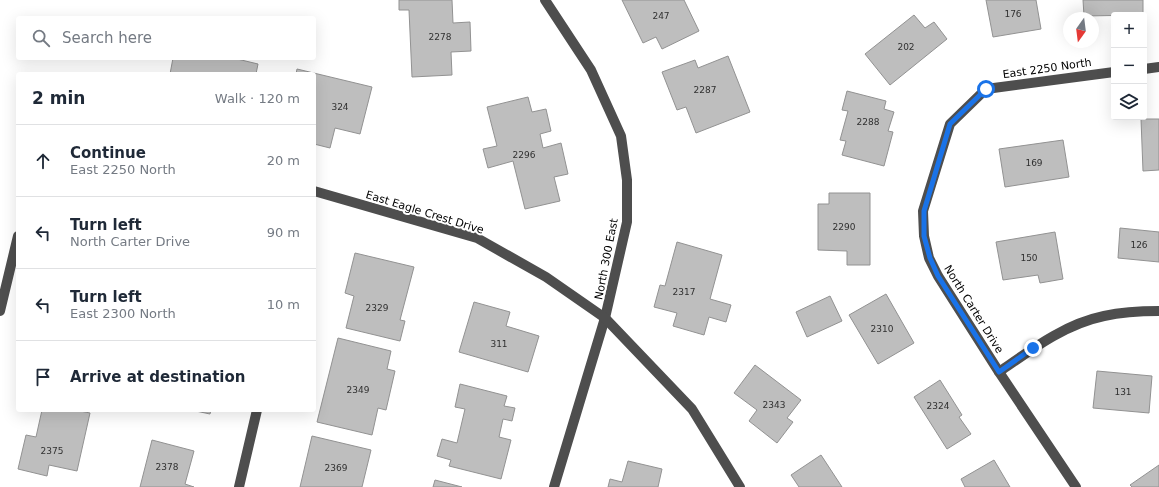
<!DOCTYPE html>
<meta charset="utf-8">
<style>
body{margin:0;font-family:"DejaVu Sans",sans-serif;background:#f2f2f3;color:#1f2937}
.controls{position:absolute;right:12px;top:12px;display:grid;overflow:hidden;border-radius:4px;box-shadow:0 4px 16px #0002}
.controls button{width:36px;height:36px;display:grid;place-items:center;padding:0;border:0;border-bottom:1px solid #e0e1e3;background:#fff;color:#1f2937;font:20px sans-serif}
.compass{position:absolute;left:1063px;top:12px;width:36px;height:36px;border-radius:50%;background:#fff;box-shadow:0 4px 16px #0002;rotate:194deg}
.stop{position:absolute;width:12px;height:12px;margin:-9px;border:3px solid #1a73e8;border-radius:50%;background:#fff}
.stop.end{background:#1a73e8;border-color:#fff;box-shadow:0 1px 4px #0008}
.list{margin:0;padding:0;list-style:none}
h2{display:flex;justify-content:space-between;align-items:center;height:52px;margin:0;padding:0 16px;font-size:17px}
h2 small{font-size:13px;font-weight:400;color:#747a83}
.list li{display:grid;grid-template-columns:26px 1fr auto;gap:12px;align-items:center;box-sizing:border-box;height:72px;padding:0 16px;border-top:1px solid #e0e1e3}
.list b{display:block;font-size:15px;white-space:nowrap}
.list p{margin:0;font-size:13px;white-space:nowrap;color:#747a83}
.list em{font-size:13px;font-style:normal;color:#747a83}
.icon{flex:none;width:22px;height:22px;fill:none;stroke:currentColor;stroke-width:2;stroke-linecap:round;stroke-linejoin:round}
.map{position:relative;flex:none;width:1159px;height:487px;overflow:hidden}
.search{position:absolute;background:#fff;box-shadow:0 4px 16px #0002;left:16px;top:16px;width:300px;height:44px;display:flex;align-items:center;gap:10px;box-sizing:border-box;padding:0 14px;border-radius:4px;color:#747a83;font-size:15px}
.panel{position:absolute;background:#fff;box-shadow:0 4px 16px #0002;left:16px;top:72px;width:300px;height:340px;border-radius:4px}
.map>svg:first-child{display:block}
.building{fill:#bebebe;stroke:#929292}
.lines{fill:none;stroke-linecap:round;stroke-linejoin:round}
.minor{stroke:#4e4e4e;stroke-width:10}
.route{stroke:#1a73e8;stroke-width:5}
.labels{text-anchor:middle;stroke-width:4;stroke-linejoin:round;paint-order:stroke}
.number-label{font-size:9px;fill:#303030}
.street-label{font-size:11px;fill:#000;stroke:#fff}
</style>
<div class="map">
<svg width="1159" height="487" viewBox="0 0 1159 487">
<rect width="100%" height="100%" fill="#fff"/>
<g class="building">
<polygon points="399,0 452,0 453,23 470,22 471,51 451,52 452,75 412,77 409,10 399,10"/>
<polygon points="622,0 684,0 699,31 662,49 656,37 643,43"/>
<polygon points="986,0 1036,0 1041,29 993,37"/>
<polygon points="1083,0 1143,0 1143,15 1084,16"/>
<polygon points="914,15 925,28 934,22 947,39 890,85 865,54"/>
<polygon points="728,56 750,112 696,133 686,107 677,110 662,72 695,60 698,68"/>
<polygon points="173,58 233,58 258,64 256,74 170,74"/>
<polygon points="297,69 372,87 360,134 335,128 330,148 314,144 314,74 296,74"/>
<polygon points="847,91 886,101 884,109 894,112 888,131 893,132 884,166 842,155 846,141 840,140 848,111 842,110"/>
<polygon points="528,97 532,112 546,109 551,131 540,134 543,148 561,143 568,174 554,177 560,201 525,209 513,161 488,168 483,149 497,146 487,107"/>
<polygon points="1141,119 1159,119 1159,170 1143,171"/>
<polygon points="1063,140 1069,177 1005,187 999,149"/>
<polygon points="829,193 870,193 870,265 847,265 847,251 818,250 818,204 829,204"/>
<polygon points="1120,228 1159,232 1159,262 1118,258"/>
<polygon points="1055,232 1063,279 1040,283 1038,275 1003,280 996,242"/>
<polygon points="677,242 722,255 710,299 731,305 726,322 709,317 704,335 673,326 677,313 654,307 660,285 665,286"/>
<polygon points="355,253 414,267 400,320 405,321 400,341 346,328 354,296 345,293"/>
<polygon points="886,294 914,343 878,364 849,315"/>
<polygon points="830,296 842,321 807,337 796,312"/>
<polygon points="474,302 510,312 506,326 539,336 528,372 459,352"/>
<polygon points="338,338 391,351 387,369 395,371 386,410 378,408 372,435 317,422"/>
<polygon points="755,365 801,400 787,418 793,422 777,443 749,421 757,410 734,393"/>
<polygon points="1097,371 1152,376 1149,413 1093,408"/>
<polygon points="940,380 962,415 959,417 971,434 947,449 914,397"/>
<polygon points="460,384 507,396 504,406 515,408 512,421 503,419 499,437 511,440 501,479 449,466 451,460 437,456 442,439 457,443 465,409 455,407"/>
<polygon points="42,410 75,410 90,413 77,471 49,465 47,476 18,469 26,435 36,437"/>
<polygon points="191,410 211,410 210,414"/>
<polygon points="312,436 371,450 362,487 300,487"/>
<polygon points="152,440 194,451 185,484 194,487 140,487"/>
<polygon points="821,455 842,487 799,487 791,475"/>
<polygon points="994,460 1010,487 965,487 961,479"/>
<polygon points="628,461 662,469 658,487 608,487 610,479 622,482"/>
<polygon points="1159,465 1159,487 1132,487 1130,485"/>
<polygon points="435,480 462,487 433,487"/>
</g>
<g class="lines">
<g class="minor">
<polyline points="545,0 591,70 621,136 627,180 627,222 605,318 554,487"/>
<polyline points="1144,69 1159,67"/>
<polyline points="314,191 477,238 546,277 605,318 692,409 740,487"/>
<polyline points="0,311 18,236"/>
<path d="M999 372C1032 349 1065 324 1104 316 1122 312 1141 311 1159 311"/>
<polyline points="239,487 257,410"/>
<polyline points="1076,487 999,372 938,276 929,258 924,236 923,211 950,124 986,89 1114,72"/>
</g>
</g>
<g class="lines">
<polyline class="route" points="986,89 950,124 924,211 924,236 930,258 938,276 999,372 1033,348"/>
</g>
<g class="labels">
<g class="number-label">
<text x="1013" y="17">176</text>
<text x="661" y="19">247</text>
<text x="440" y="40">2278</text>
<text x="906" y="50">202</text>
<text x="705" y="93">2287</text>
<text x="340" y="110">324</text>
<text x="868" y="125">2288</text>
<text x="524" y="158">2296</text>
<text x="1034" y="166">169</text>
<text x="844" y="230">2290</text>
<text x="1139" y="248">126</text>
<text x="1029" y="261">150</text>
<text x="684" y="295">2317</text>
<text x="377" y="311">2329</text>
<text x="882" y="332">2310</text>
<text x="499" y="347">311</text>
<text x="358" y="393">2349</text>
<text x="1123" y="395">131</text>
<text x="774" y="408">2343</text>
<text x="938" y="409">2324</text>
<text x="52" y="454">2375</text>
<text x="167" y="470">2378</text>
<text x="336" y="471">2369</text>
</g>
<g class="street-label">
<text transform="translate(1047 68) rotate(-8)" y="4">East 2250 North</text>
<text transform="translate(425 212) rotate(17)" y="4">East Eagle Crest Drive</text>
<text transform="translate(606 259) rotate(-79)" y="4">North 300 East</text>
<text transform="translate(974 309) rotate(58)" y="4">North Carter Drive</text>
</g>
</g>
</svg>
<div class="controls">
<button>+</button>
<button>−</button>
<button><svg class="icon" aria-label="layers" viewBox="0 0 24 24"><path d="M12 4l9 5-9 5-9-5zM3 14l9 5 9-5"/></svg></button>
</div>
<svg class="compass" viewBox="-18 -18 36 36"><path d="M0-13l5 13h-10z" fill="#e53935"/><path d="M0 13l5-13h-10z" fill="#747a83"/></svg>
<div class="stop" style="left:986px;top:89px"></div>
<div class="stop end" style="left:1033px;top:348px"></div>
<div class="search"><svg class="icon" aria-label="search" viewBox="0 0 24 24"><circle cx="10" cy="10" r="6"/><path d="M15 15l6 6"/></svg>Search here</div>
<section class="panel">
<h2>2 min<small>Walk · 120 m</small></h2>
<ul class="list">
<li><svg class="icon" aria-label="ahead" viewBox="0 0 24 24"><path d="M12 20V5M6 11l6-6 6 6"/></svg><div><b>Continue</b><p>East 2250 North</p></div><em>20 m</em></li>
<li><svg class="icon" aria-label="left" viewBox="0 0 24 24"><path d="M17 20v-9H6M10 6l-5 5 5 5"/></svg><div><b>Turn left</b><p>North Carter Drive</p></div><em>90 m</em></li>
<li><svg class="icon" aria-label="left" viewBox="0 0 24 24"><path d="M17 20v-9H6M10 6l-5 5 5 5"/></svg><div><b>Turn left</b><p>East 2300 North</p></div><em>10 m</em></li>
<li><svg class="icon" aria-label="arrive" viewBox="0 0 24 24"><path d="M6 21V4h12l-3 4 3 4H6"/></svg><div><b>Arrive at destination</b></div></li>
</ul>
</section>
</div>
